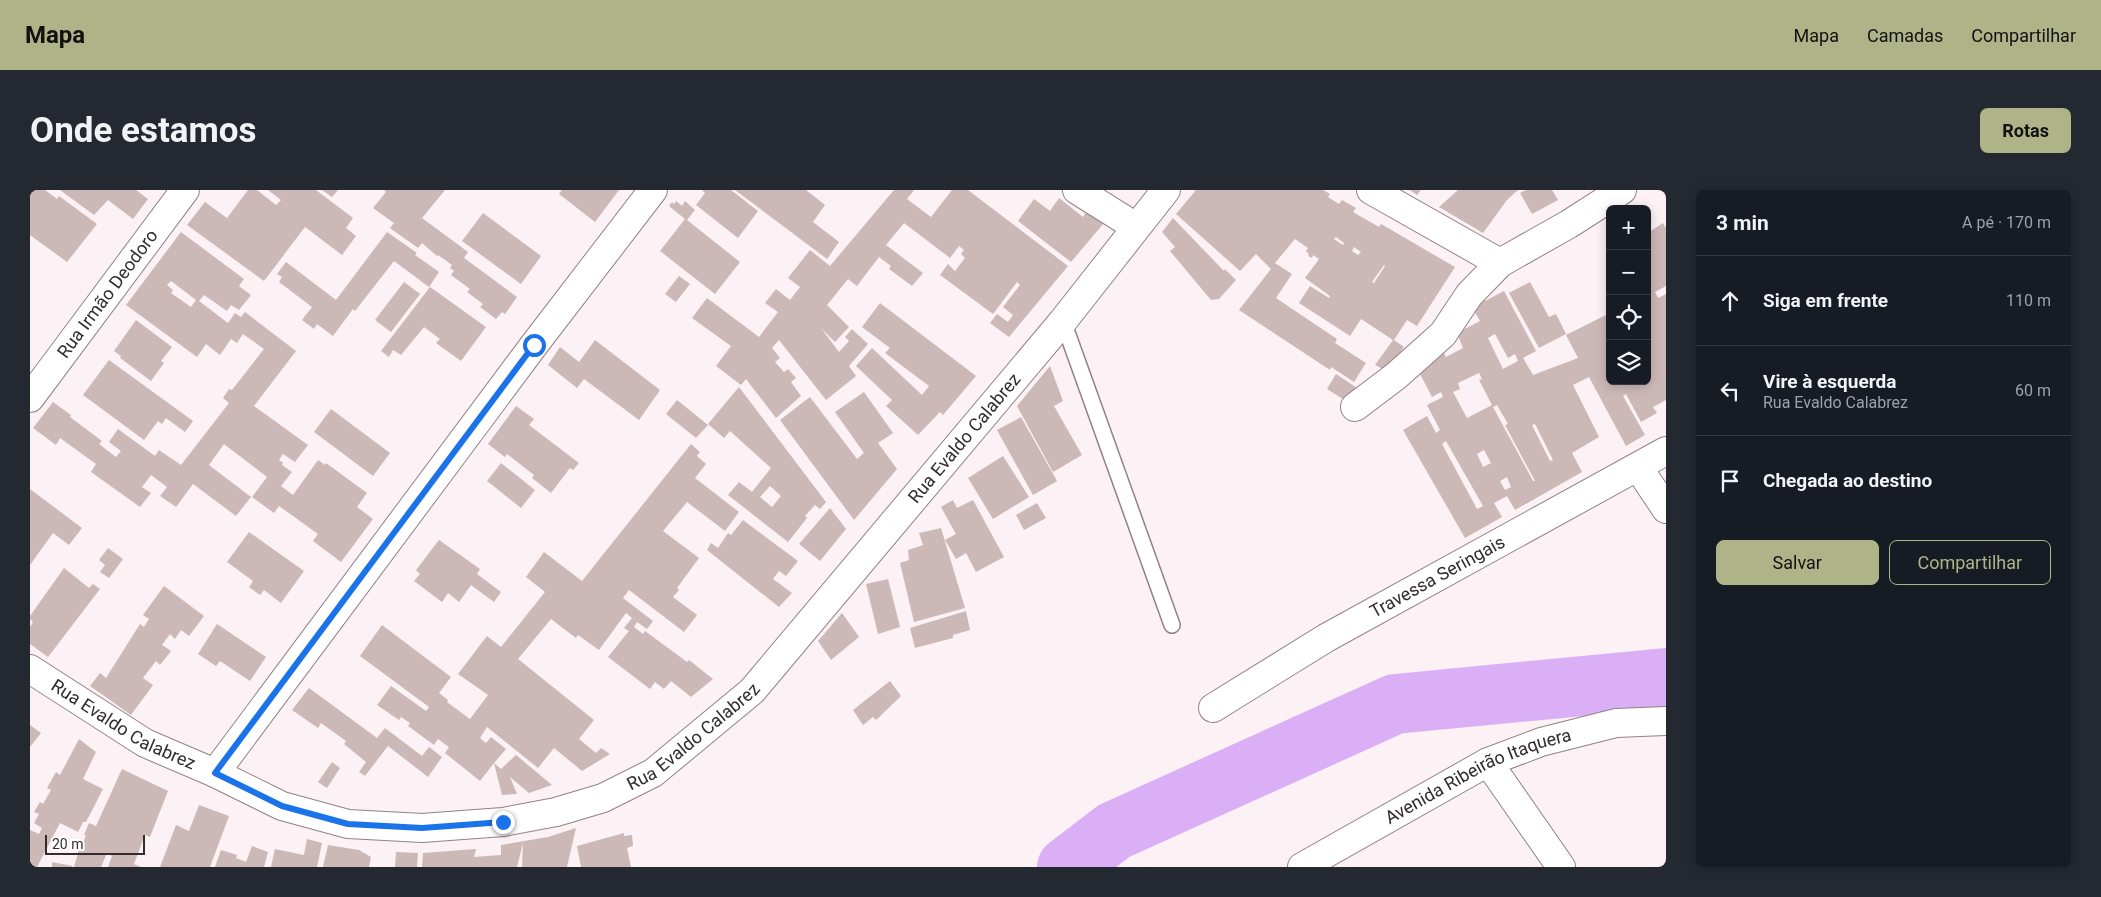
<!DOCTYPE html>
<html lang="pt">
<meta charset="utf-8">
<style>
body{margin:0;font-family:Roboto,sans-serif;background:#242831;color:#f1f3f6}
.controls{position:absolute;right:15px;top:15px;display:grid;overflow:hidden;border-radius:8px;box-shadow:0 2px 12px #0003}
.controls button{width:45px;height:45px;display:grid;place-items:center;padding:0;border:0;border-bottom:1px solid #363941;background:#171b24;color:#f1f3f6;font:25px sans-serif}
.scale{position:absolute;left:15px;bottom:12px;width:100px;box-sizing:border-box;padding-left:5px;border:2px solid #332c2e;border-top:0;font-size:14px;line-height:18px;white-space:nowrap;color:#332c2e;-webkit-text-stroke:4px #fff;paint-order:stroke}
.stop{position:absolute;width:15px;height:15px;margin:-11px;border:4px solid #1a73e8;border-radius:50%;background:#fff}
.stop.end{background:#1a73e8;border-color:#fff;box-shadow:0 1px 5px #0008}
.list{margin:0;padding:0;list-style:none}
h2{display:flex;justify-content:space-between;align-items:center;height:65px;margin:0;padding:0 20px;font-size:21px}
h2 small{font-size:16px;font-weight:400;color:#9ea1a6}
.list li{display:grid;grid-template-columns:32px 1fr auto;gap:15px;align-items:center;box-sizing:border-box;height:90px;padding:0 20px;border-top:1px solid #363941}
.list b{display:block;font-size:19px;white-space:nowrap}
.list p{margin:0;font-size:16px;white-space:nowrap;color:#9ea1a6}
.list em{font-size:16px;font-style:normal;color:#9ea1a6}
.actions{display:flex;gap:10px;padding:15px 20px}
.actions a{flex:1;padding:11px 0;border:1px solid #aeb388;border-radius:8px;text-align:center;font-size:18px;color:#aeb388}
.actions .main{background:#aeb388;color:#111}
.icon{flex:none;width:28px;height:28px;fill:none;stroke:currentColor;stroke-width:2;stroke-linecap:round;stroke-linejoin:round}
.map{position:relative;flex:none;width:1636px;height:677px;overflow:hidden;border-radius:8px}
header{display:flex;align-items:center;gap:30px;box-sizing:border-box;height:70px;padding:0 25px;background:#aeb388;color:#111}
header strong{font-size:24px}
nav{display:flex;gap:28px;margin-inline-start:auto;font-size:18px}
.intro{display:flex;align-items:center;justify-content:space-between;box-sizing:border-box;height:120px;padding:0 30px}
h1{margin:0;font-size:35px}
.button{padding:12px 22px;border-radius:8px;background:#aeb388;color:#111;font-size:18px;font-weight:700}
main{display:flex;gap:30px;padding:0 30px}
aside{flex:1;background:#171b24;border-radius:8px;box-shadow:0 2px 12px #0003}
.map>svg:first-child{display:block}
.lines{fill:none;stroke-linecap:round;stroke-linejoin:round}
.river{stroke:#dbaff6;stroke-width:60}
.building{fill:#ccb8b7;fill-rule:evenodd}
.service-casing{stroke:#938186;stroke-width:18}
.minor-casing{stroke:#938186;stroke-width:30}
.service{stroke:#fff;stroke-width:15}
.minor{stroke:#fff;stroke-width:28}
.route{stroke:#1a73e8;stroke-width:6}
.labels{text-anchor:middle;stroke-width:4;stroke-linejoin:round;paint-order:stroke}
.street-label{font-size:18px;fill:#332c2e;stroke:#fff}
</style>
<header>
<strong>Mapa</strong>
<nav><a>Mapa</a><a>Camadas</a><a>Compartilhar</a></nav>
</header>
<div class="intro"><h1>Onde estamos</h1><a class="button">Rotas</a></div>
<main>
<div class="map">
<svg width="1636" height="677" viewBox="0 0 1636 677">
<rect width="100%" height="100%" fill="#fcf1f4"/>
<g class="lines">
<polyline class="river" points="1037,677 1084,641 1365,514 1636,488"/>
</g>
<g class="building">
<polygon points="0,0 15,0 27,9 29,6 67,34 37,72 0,45"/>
<polygon points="30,0 106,0 118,9 103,29 78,10 64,25"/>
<polygon points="218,0 227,0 246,15 251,10 238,0 286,0 323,28 316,38 326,46 312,65 275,37 234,91 157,35 175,12 197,28"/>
<polygon points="292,0 308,0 302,7"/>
<polygon points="354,0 415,0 392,28 438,62 434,68 487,107 475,124 472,122 466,129 450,117 453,114 437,102 440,99 421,85 424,81 420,78 422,75 408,65 407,66 392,53 388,58 360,38 364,33 343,18 356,2"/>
<polygon points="532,0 589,0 565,32 529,4"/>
<polygon points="672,0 701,0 728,21 708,48 666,15 675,3"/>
<polygon points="705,0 776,0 795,15 783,32 809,52 797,69"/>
<polygon points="864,0 884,0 877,9 901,27 922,0 938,0 1038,76 979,147 960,133 967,124 978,132 983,125 973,117 990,95 987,92 963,124 910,85 918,74 925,81 935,68 931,64 934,60 929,56 920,68 874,33 856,55 893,83 882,96 859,79 861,76 849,67 827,96 818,89 797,115 819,137 805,152 791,138 809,162 819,151 815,147 822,139 838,154 819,176 826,186 796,210 749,150 742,158 750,168 745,172 754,182 758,179 766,188 761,192 771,206 746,228 716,189 711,195 686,176 701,156 662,128 677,108 729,147 748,122 735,113 746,99 760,110 770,97 758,88 780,60 800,76"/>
<path d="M1166 0H1293L1300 4 1298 7 1309 14 1312 10 1326 18 1323 22 1349 37 1351 34 1425 77 1387 136 1377 130 1364 150 1374 157 1357 181 1345 175 1363 150 1331 129 1320 146 1269 113 1280 96 1299 108 1300 106 1275 88 1289 69 1283 65 1282 68 1278 66 1279 64 1276 61 1278 58 1265 49 1245 73 1262 84 1246 108 1307 149 1305 153 1336 173 1324 192 1301 177 1300 180 1209 120 1241 79 1226 64 1210 81 1146 24ZM1306 47 1314 53 1313 55 1304 49ZM1324 57 1331 62 1328 65 1322 61ZM1354 75 1355 76 1344 93 1342 92Z"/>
<polygon points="1380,0 1391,0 1387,5"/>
<polygon points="1428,0 1488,0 1477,10 1453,43 1409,17"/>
<polygon points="1496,0 1522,0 1528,10 1502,24 1490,3"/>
<polygon points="1029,8 1053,27 1057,21 1074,33 1041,72 988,31 1004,9 1020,21"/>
<polygon points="646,11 652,16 655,11 665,20 657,30 710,72 685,104 630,61 655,29 639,16 642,12 644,14"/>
<polygon points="453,23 511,66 491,94 432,51"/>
<polygon points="1143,28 1194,81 1195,79 1206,90 1189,109 1181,110 1140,61 1145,57 1132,42"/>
<path d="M1633 33 1636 38V96L1625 102 1628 108 1636 104V210L1623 217 1627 223 1611 232 1596 204 1593 206 1615 245 1596 256 1559 187 1543 195 1569 247 1542 263 1552 282 1485 320 1477 306 1464 313 1472 327 1435 348 1373 240 1397 226 1406 243 1410 240 1397 215 1413 207 1411 202 1402 207 1389 182 1401 175 1399 170 1414 163 1416 167 1433 158 1427 143 1450 131 1438 110 1451 103 1455 111 1474 101 1506 161 1493 168 1503 185 1548 168 1536 145 1580 123V191H1617V39L1619 42ZM1465 144 1478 168 1485 164 1488 171 1473 179 1458 148ZM1449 183 1452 189 1449 190 1462 215 1437 228 1423 202 1430 199 1428 193ZM1467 215 1478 234 1475 235 1505 291H1503L1463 217ZM1505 234 1523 270 1520 271 1502 235ZM1416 251 1453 316 1447 319 1412 254ZM1454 260 1461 273 1453 277 1447 264ZM1477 287 1481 297 1475 300 1470 291Z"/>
<path d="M151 42 214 89 209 96 221 105 209 120 201 115 197 121 174 105 169 111 198 133 205 123 211 127 215 122 266 161 224 216 278 255 265 272 253 264 249 270 253 273 252 275 262 282 251 296 263 305 288 270 295 275 296 273 337 303 327 317 343 329 311 372 283 351 288 344 249 316 244 323 222 307 237 287 194 254 179 275 221 307 206 326 163 294 146 317 130 306 137 297 121 285 112 297 121 303 110 317 61 282 66 274 30 248 26 255 3 238 23 212 41 225 40 227 72 251 69 254 86 267 91 261 79 252 88 239 125 266 129 260 151 275 199 213 193 208 199 199 202 200 234 159 213 144 207 153 201 149 190 165 176 154 167 167 96 115ZM141 91 166 110 161 117 141 103 143 100 137 95Z"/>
<polygon points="357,42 387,63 385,65 409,82 399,97 364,71 325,121 323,119 303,146 287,134 284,139 272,130 282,117 249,92 252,87 247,84 256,72 306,110"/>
<polygon points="649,86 660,94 646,112 635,104"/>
<polygon points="374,92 390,104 361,142 345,130"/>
<polygon points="1500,92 1519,127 1526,124 1536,144 1509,158 1479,103"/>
<polygon points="400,97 456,137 431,171 406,153 410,149 394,137 371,165 363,160 359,167 351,161"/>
<polygon points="850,113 946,186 913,225 910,222 888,245 856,216 862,210 826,176 842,158 892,205 899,196 855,163 860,158 832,137"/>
<polygon points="106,130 142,157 131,171 134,173 121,191 90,168 91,166 84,161"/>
<polygon points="565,150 630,200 609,230 554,189 547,198 518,175 530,157 549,172"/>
<polygon points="79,170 163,231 155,242 136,228 132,234 128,231 114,250 53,205"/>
<polygon points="1020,176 1033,211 1024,216 1052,265 1023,282 987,216"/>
<polygon points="1306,184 1327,198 1316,211 1297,199"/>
<path d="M709 197 796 312 790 319 785 315 775 326 777 328 758 352 698 305 709 292 722 302 741 278 700 241 694 248 678 234ZM740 296 751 306 742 317 730 307Z"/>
<polygon points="834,202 863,243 848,253 867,279 824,330 750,230 780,207 827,269 834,263 805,222"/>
<polygon points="647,210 678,235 666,248 636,224"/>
<polygon points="486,216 504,229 499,235 549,273 543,280 540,278 521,303 502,288 504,285 477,264 475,267 458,254"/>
<polygon points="301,219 360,263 343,286 284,242"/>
<polygon points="991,227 1027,291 1003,305 967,240"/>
<polygon points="661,254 670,262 667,266 676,274 665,288 709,322 695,341 657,312 633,341 669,368 647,398 649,400 643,407 667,425 654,442 599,400 593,408 623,431 617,439 607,432 604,437 613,444 615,441 657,472 659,470 683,489 661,507 641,491 634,499 625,492 620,499 578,467 599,441 594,438 602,428 596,423 569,460 548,445 546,448 521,429 488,469 564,530 549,549 566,563 571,558 580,564 552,581 524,558 508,578 457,537 450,548 456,553 461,547 476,559 464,573 471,579 486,565 522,595 499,603 480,587 487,604 472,605 464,573 450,591 415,563 419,557 408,549 404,555 378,536 380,533 371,527 369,530 347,515 361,496 396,521 399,517 330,466 352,435 421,487 409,503 418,510 417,512 440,529 458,505 428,484 457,446 471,457 515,402 496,387 514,362 552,391"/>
<polygon points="973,266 999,307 963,329 938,288"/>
<polygon points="471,273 505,300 491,318 457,291"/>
<polygon points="0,299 52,338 39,355 23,343 0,375"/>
<polygon points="923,310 927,318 943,310 974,367 946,382 936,363 926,369 915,350 926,344 911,317"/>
<polygon points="1007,313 1016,328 994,340 986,325"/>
<polygon points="800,318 816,339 790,371 769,354"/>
<polygon points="713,330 768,371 756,386 749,381 743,389 762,403 749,417 677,360 681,353 688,358 698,343 701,345"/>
<polygon points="911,338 935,418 884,432 870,373 879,370 878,360 893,355 889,343"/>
<polygon points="219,342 274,381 251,413 234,400 230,405 219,397 223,391 197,372"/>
<polygon points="409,350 450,379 447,384 471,402 464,412 441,395 429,412 418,403 412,412 384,391 390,384 386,380"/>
<polygon points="78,358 93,369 79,388 70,382 75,375 69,370"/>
<polygon points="34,378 59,398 63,394 70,399 18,467 0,454 0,437 3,432 0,429 0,426"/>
<polygon points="858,389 870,437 848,444 836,394"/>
<polygon points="134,396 174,426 159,446 151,440 145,449 140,444 132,455 141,461 130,475 126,471 113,488 123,495 101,525 60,496 70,483 76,488 110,434 114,437 119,429 113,425"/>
<polygon points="936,421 940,440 923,445 923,448 885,458 880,438"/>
<polygon points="812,423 829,447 801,470 788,451"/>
<polygon points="187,434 236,467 220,491 190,471 186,476 168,464"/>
<polygon points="860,491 871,506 846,530 843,527 833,535 823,520"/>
<polygon points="279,498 347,548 355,538 392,566 399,557 412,567 398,587 358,556 335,586 329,582 336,572 314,554 316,551 291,533 288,538 262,520"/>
<polygon points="0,535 11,543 0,557"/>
<polygon points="49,549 66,562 53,589 73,599 56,632 53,632 48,642 30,633 7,677 0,677 0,640 9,644 12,638 4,633 9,624 4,622 10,612 13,614 21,600 17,598 26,582 30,585"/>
<polygon points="302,572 310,578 297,598 288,592"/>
<polygon points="92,579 138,601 120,647 115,645 104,674 111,677 78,677 82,666 77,663 71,677 44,677 49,659 51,659 56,645 54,645 59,633 66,636"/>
<polygon points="169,615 199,626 180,677 130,677 146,635 159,641"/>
<polygon points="546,638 537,677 492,677 493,653 487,677 392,677 393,663 446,659 444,667 471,665 471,655 518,647"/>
<polygon points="594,643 594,646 602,645 603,656 597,658 601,677 551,677 547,656"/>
<polygon points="277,649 292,653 287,677 241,677 245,659 274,665"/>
<polygon points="298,655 329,660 341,667 339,677 293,677"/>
<polygon points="222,656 238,662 234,677 185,677 191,660 207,665 206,668 216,672"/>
<polygon points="366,662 388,663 387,677 365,677"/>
<polygon points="22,672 42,676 42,677 22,677"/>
</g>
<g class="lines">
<g class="service-casing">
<polyline id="service" points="1033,131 1142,435"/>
</g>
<g class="minor-casing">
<g id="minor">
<polyline points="1047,0 1106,37"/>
<polyline points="1341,0 1470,73 1539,34 1592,0"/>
<path id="s1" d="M0 208 155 0"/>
<polyline points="1325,217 1366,186 1413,144 1439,105 1470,73"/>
<polyline points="1608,277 1636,319"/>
<path id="s2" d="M0 479 115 553 185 583 252 616 318 634 392 638 473 632 526 622 573 608 623 583 722 501 1033 131 1136 0"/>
<path id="s3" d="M1183 518 1296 448 1636 261"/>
<polyline points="1458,572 1531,677"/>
<polyline points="185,583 504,155 623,0"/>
<path id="s4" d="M1272 677 1458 572 1511 552 1586 533 1636 531"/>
</g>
</g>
<use href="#service" class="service"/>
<use href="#minor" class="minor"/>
</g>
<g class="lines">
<polyline class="route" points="473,632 392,638 318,634 252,616 185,583 504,155"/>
</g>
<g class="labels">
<g class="street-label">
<text dy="6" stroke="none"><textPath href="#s1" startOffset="130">Rua Irmão Deodoro</textPath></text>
<text dy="6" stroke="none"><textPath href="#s2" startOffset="1129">Rua Evaldo Calabrez</textPath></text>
<text dy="6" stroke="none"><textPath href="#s3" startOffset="260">Travessa Seringais</textPath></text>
<text dy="6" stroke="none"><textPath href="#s2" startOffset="109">Rua Evaldo Calabrez</textPath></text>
<text dy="6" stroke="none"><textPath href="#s2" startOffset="724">Rua Evaldo Calabrez</textPath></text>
<text dy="6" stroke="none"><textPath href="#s4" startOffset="199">Avenida Ribeirão Itaquera</textPath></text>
</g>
</g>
</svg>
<div class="controls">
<button>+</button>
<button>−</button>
<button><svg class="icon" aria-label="locate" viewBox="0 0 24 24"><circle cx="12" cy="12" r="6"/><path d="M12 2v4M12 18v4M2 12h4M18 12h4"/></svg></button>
<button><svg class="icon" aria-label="layers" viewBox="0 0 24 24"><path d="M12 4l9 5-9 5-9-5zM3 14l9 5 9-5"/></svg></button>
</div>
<div class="scale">20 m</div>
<div class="stop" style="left:504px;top:155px"></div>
<div class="stop end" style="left:473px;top:632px"></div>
</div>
<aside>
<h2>3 min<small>A pé · 170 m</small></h2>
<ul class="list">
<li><svg class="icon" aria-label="ahead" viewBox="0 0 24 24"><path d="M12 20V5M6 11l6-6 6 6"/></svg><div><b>Siga em frente</b></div><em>110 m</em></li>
<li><svg class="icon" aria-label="left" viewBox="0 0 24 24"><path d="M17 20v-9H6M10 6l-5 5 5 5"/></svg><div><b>Vire à esquerda</b><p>Rua Evaldo Calabrez</p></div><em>60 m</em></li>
<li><svg class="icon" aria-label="arrive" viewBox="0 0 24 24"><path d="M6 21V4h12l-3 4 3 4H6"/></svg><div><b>Chegada ao destino</b></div></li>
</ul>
<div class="actions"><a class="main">Salvar</a><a>Compartilhar</a></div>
</aside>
</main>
